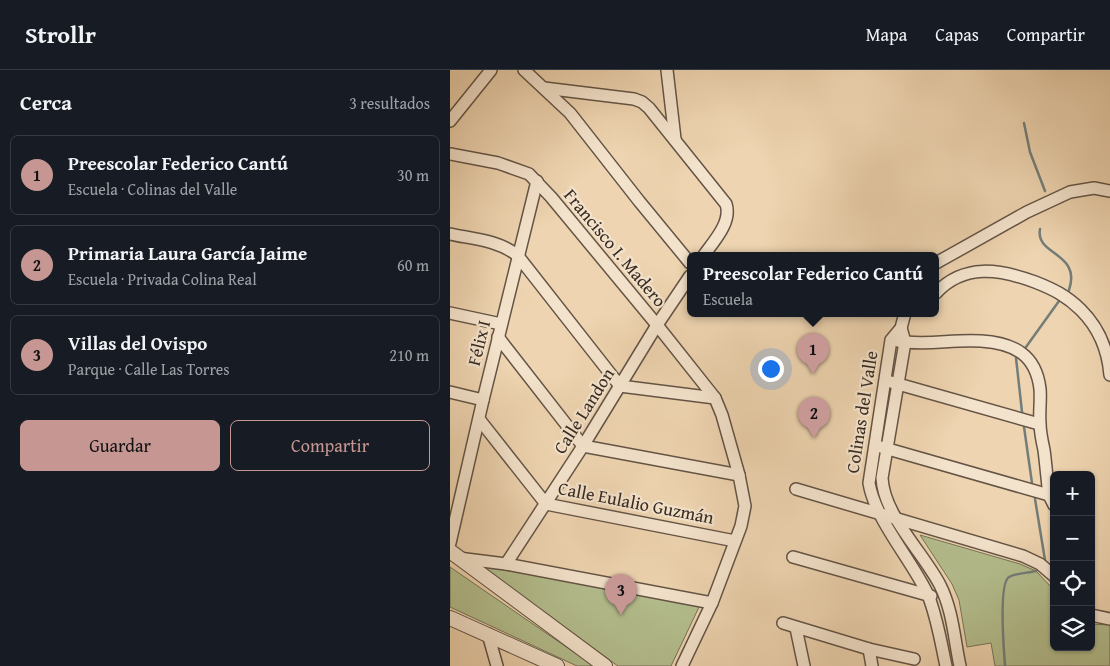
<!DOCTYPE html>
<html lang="es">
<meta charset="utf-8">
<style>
body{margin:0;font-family:"Gentium Book Plus",serif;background:#242831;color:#f1f3f6}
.controls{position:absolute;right:15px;bottom:15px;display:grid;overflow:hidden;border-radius:8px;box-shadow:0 1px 4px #0004}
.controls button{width:45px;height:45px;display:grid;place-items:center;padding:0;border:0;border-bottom:1px solid #363941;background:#171b24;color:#f1f3f6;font:25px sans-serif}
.you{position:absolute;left:320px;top:298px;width:18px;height:18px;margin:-12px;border:4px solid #fff;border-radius:50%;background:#1a73e8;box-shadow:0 0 0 8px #1a73e833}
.badge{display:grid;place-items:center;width:32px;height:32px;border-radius:50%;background:#c59692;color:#111;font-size:16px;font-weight:700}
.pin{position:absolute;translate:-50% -41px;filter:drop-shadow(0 1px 2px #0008)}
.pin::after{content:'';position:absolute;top:26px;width:18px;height:15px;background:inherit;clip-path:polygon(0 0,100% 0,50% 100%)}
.popup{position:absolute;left:237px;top:182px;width:252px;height:65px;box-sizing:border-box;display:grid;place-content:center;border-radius:8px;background:#171b24;filter:drop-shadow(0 1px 4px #0005);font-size:16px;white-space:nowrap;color:#9ea1a6}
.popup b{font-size:19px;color:#f1f3f6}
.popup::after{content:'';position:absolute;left:50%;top:100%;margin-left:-10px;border:10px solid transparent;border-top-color:#171b24}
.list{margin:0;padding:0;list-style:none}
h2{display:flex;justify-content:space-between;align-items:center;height:65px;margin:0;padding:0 20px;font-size:21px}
h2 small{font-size:16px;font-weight:400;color:#9ea1a6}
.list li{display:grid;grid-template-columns:32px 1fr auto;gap:15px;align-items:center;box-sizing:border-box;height:80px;margin:0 10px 10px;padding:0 10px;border:1px solid #363941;border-radius:8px}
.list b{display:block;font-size:19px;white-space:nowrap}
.list p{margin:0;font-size:16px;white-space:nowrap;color:#9ea1a6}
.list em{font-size:16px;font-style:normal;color:#9ea1a6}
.actions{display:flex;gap:10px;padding:15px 20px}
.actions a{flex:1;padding:11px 0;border:1px solid #c59692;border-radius:8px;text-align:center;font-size:18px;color:#c59692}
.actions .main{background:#c59692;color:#111}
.icon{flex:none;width:28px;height:28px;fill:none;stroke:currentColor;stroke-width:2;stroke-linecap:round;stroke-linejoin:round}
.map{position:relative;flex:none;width:660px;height:596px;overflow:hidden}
header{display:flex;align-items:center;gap:30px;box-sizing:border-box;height:70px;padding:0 25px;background:#171b24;border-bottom:1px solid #363941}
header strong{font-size:24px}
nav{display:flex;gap:28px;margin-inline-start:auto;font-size:18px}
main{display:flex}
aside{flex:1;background:#171b24}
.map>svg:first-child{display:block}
.green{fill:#b4be8e;stroke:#757458}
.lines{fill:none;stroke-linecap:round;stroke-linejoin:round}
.stream{stroke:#737e7a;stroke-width:2.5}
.minor-casing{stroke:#645446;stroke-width:14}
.tertiary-casing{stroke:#645446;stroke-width:16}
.minor{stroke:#f4e3cc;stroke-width:11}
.tertiary{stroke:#f4e3cc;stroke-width:14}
.labels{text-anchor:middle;stroke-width:4.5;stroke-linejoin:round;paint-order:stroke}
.street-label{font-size:18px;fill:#362a22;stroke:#f4e3cc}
</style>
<header>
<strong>Strollr</strong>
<nav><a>Mapa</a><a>Capas</a><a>Compartir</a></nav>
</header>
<main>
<aside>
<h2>Cerca<small>3 resultados</small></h2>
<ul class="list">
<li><span class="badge">1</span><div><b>Preescolar Federico Cantú</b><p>Escuela · Colinas del Valle</p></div><em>30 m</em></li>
<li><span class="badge">2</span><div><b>Primaria Laura García Jaime</b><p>Escuela · Privada Colina Real</p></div><em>60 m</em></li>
<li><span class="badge">3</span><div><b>Villas del Ovispo</b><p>Parque · Calle Las Torres</p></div><em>210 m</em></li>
</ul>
<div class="actions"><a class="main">Guardar</a><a>Compartir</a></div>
</aside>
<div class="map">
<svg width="660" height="596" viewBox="0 0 660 596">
<rect width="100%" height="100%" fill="#eed4b0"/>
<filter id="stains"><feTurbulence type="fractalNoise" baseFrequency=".004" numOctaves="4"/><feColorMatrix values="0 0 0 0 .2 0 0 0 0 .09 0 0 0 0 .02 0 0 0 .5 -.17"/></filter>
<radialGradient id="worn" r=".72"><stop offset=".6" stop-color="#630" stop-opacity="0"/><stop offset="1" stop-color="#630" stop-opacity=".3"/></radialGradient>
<g class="green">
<polygon points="470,465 570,494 586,501 604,520 604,577 641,577 641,554 660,555 660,596 545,596 541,573 517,577 509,530 502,514"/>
<polygon points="26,492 250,535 221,596 168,596 111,556"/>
<polygon points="0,497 144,596 127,596 0,537"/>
</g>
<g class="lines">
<g class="stream">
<polyline points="574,53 580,82 595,121"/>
<path d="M590 159C585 186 632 182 619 220"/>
<polyline points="576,277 609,231"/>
<polyline points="566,288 572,342"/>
<polyline points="574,357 582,413"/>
<polyline points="585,429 595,490"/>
<path d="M555 596C554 581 548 514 559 507 566 503 578 503 586 501"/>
</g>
<g class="minor-casing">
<g id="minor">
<polyline points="74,0 120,43 189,131 240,193"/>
<polyline points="217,0 225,69"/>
<path d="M94 18 184 29 192 32 199 38 276 134C282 152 264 171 254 185"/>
<polyline points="0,51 41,0"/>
<polyline points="0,84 48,93 79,104 101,127 207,255 265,328 272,345 289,405 295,436 291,456 262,533 232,596"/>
<path d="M0 164C23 169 49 170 68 186L170 316 265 328"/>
<polyline points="486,193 577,142 620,122 644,118 660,121"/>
<path d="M486 223C514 193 550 199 585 212 603 219 617 226 631 240 648 257 658 280 660 305"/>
<polyline points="0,243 51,254"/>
<path d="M455 243 451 258 441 270 419 413C425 450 462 490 478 525 487 547 491 573 496 596"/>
<path d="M451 258 455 272 432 408C434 446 473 482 490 515 503 541 504 568 510 596"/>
<polyline points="48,267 133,376 289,405"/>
<path d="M448 271C475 276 503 269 531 271 563 273 586 284 590 319 591 330 589 342 590 353 590 362 592 371 594 380 596 395 597 410 599 425L604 435"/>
<polyline points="441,312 589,354"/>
<polyline points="0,322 33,330"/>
<polyline points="29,349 96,434 285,471"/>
<polyline points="431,377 599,425"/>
<polyline points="346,419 573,486 590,494 604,506"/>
<polyline points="0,473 33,330 87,111"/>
<polyline points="343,487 481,526"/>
<polyline points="8,488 56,494 262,533"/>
<polyline points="56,494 133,376 207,255 240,206"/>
<polyline points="641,545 660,549"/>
<polyline points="333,553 419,579 464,589"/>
<polyline points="346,558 354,596"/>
<polyline points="38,564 47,596"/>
<polyline points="419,579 422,596"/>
</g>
</g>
<g class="tertiary-casing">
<g id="tertiary">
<polyline points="0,481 155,596"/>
<polyline points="0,548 107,596"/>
</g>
</g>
<use href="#minor" class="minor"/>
<use href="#tertiary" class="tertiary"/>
</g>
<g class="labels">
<g class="street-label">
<text transform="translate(165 178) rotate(50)" y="6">Francisco I. Madero</text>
<text transform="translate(29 273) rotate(-76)" y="6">Félix I</text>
<text transform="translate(134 341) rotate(-58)" y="6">Calle Landon</text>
<text transform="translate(412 342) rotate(-81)" y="6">Colinas del Valle</text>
<text transform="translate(186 433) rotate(11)" y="6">Calle Eulalio Guzmán</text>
</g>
</g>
<rect width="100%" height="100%" filter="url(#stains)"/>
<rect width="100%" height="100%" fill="url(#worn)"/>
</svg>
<div class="controls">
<button>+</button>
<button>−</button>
<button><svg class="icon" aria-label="locate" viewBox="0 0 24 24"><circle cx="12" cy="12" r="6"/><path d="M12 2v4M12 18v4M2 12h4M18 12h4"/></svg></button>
<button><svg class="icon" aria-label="layers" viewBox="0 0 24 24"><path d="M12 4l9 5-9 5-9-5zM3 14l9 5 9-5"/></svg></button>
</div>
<div class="you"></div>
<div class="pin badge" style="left:363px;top:304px">1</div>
<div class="popup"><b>Preescolar Federico Cantú</b>Escuela</div>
<div class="pin badge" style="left:364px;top:368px">2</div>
<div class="pin badge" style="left:171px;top:545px">3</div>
</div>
</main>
